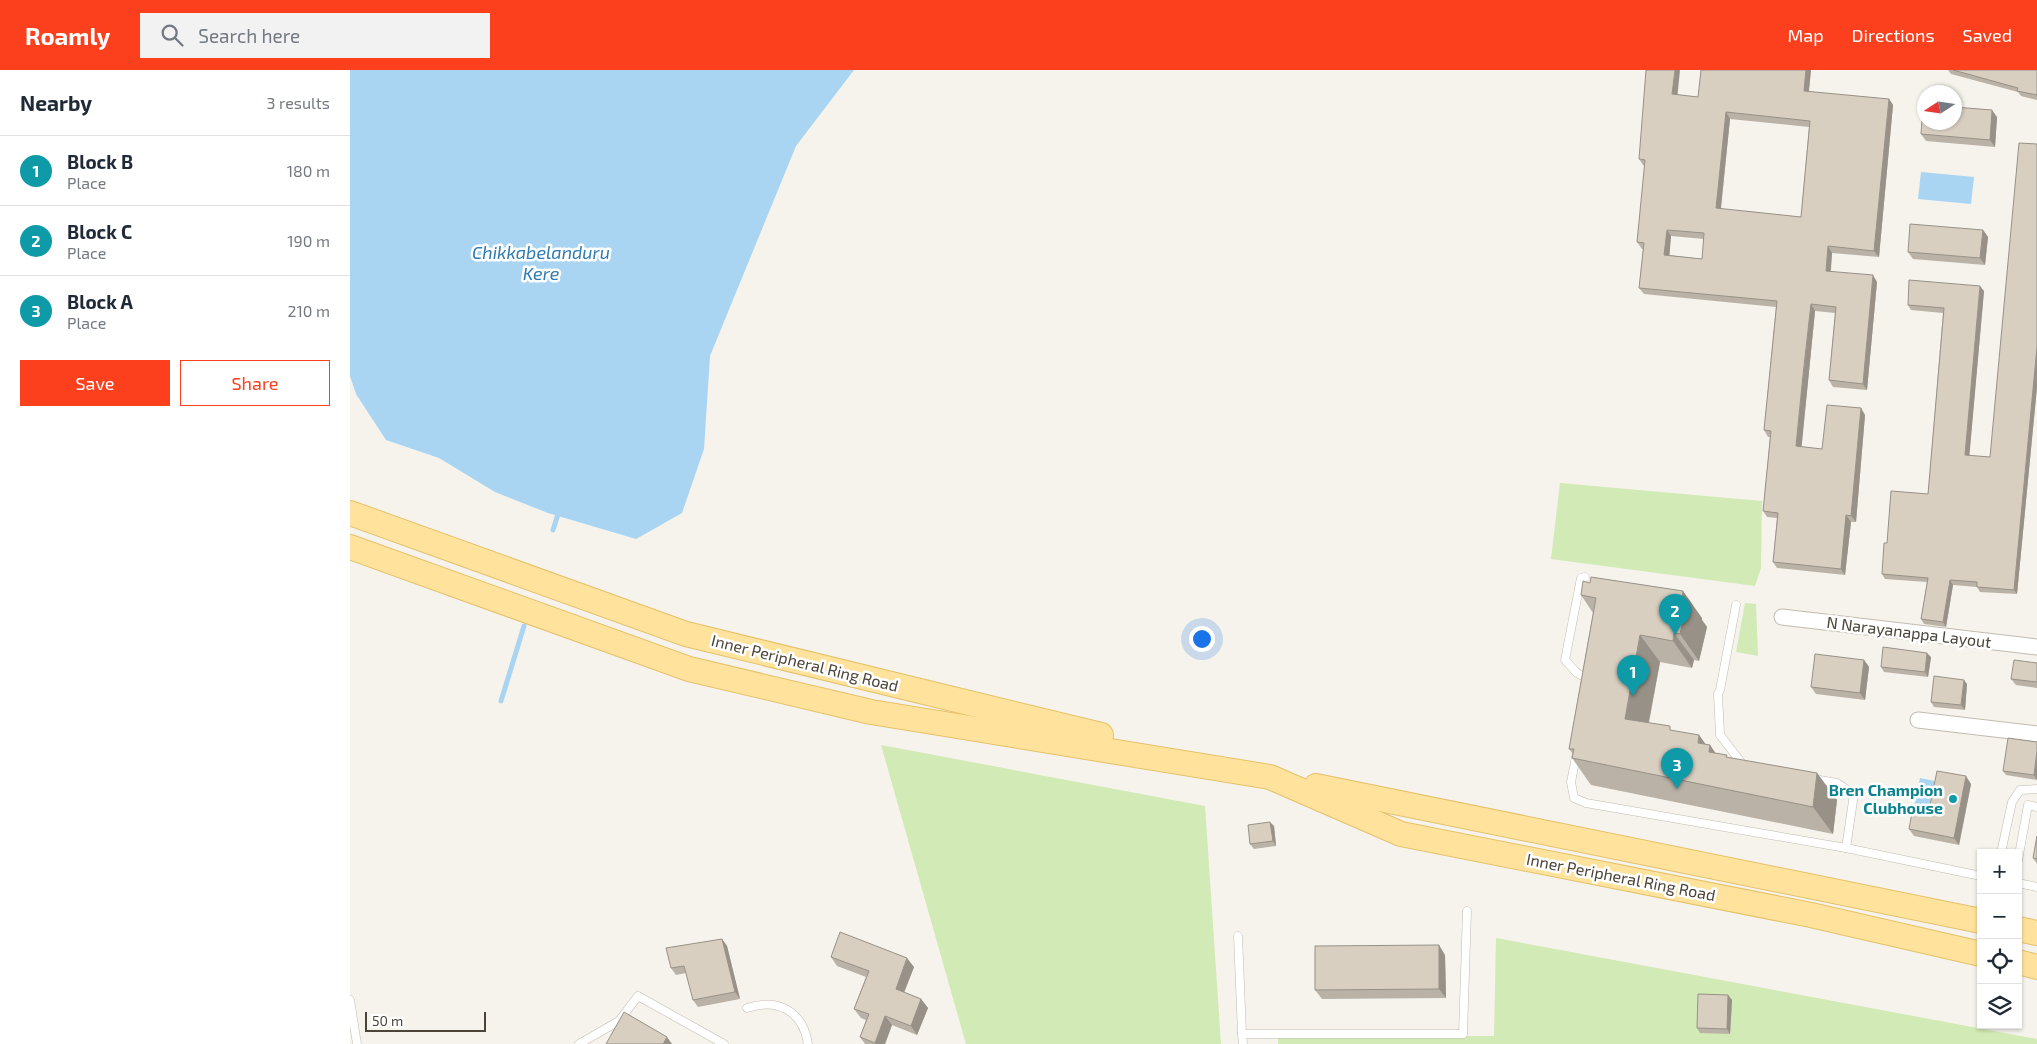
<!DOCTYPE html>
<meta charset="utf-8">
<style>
body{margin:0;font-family:"Exo 2",sans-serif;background:#f2f2f3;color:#1f2937}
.controls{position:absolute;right:15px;bottom:15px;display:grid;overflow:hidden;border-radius:0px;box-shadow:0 1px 4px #0004}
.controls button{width:45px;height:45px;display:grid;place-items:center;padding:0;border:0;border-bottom:1px solid #e0e1e3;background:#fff;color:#1f2937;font:25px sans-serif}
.compass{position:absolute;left:1567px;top:15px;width:45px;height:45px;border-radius:50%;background:#fff;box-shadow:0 1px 4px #0004;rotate:258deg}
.scale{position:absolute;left:15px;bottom:12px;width:121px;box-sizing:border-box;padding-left:5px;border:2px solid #4b4439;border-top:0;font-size:14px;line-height:18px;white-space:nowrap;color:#4b4439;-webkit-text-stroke:4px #fff;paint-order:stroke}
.you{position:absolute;left:851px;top:568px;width:18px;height:18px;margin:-12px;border:4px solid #fff;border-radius:50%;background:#1a73e8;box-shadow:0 0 0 8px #1a73e833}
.badge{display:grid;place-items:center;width:32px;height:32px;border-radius:50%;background:#fc3f1d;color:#fff;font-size:16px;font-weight:700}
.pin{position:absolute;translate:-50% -41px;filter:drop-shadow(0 1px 2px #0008)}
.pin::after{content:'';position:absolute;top:26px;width:18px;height:15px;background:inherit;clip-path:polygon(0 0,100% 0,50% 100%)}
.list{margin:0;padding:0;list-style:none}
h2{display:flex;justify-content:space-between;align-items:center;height:65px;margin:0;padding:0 20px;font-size:21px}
h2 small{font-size:16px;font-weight:400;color:#747a83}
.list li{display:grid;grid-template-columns:32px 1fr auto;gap:15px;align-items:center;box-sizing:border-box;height:70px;padding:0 20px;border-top:1px solid #e0e1e3}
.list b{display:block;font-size:19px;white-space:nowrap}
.list p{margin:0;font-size:16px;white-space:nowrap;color:#747a83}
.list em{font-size:16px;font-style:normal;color:#747a83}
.actions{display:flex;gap:10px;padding:15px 20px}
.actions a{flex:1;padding:11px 0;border:1px solid #fc3f1d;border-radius:0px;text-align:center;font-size:18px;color:#fc3f1d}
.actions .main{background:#fc3f1d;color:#fff}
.icon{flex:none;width:28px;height:28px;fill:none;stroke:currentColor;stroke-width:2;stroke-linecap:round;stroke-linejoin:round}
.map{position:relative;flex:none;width:1687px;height:974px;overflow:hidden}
header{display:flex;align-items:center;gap:30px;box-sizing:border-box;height:70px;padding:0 25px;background:#fc3f1d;color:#fff}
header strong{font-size:24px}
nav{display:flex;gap:28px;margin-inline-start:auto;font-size:18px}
.search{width:350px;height:45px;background:#f2f2f3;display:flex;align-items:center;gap:12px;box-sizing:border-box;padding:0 18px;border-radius:0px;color:#747a83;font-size:19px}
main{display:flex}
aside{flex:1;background:#fff}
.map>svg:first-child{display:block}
.green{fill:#d2eab5}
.water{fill:#a9d4f2}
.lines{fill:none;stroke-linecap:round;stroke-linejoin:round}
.stream{stroke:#a9d4f2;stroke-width:5}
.service-casing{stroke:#c2bbae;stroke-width:9}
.minor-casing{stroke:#c2bbae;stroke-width:17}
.primary-casing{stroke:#e6c16a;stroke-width:26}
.service{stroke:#fff;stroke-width:8}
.minor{stroke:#fff;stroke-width:15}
.primary{stroke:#ffe39c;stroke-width:24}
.wall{fill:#bab2a6;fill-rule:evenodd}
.shaded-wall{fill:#979187}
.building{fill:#d8cfc1;stroke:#979187;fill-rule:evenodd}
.culture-dot{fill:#0f9aa8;stroke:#fff;stroke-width:2}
.labels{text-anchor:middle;stroke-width:5;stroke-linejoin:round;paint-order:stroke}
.street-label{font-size:16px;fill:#4b4439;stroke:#fff}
.culture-label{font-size:16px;font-weight:bold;fill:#0d838f;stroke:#fff;text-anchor:end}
.water-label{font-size:18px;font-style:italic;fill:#2e7ab2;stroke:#fff}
</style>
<header>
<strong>Roamly</strong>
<div class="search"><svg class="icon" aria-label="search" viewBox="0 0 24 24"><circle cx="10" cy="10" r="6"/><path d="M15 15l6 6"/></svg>Search here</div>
<nav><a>Map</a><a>Directions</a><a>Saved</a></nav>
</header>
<main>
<aside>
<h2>Nearby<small>3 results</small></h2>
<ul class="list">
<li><span class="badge" style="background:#0f9aa8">1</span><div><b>Block B</b><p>Place</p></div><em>180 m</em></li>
<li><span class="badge" style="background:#0f9aa8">2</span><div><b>Block C</b><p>Place</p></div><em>190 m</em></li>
<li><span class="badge" style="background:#0f9aa8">3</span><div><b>Block A</b><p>Place</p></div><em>210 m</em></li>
</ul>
<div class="actions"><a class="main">Save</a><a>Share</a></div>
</aside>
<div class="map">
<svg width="1687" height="974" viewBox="0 0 1687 974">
<rect width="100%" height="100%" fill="#f6f3ec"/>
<g class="green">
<polygon points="1210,413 1412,431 1411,498 1405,516 1201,489"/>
<polygon points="1395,533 1406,534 1408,586 1386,582"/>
<polygon points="531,675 855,736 871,974 616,974"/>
<polygon points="1146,868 1687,969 1687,974 928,974 928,966 1144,966"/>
</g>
<g class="water">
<polygon points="0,0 504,0 446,76 360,286 354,379 332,443 286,469 198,443 145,422 89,388 36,370 6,324 0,306"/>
<polygon points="1571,102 1624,107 1621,134 1568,129"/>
<polygon points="1570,708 1585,711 1578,741 1564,738"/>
</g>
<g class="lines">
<g class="stream">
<polyline points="203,460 209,441"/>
<polyline points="151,631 174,556"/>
</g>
<g class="service-casing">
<g id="service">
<polyline points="1235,507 1231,508 1215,590 1227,603 1240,610"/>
<polyline points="1386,535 1370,620 1368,624 1370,665 1394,696"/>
<polyline points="1227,682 1221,712 1224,728 1236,733 1496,778 1504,724 1487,713 1464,709"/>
<polyline points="1496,778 1631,806"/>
<polyline points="1651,783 1662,732 1670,720 1687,719"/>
<polyline points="1668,790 1678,735 1687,737"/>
<polyline points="1668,813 1687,817"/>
<polyline points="888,866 892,964"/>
<polyline points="0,930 7,974"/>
<path d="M397 938C428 928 453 941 458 974"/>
<polyline points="229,974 269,951 288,926 374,974"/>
<polyline points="893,974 892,964 1113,964 1117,841"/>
</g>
</g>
<g class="minor-casing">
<g id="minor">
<polyline points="1432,547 1687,577"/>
<polyline points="1568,650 1687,664"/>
</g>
</g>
<g class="primary-casing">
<g id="primary">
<polyline points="0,443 336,564 751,665"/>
<polyline points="0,477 339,599 521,642 920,707 1051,764 1461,845 1631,884"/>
<polyline points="966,716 1631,851"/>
<polyline points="1668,859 1687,863"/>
<polyline points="1668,892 1687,897"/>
</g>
</g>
<use href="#service" class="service"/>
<use href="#minor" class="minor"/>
<use href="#primary" class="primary"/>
</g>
<g class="wall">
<path d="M1351 0H1461L1459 22 1539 29 1543 35 1529 187 1482 183 1481 201 1527 212 1517 320 1483 317 1479 310 1485 243 1465 241 1458 311 1451 377 1472 379 1515 345 1506 452H1501L1495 505 1427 498 1423 492 1427 448 1417 447 1413 441 1420 367H1418L1414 360 1426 237 1294 224 1289 218 1293 179H1292L1287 172 1295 96 1293 95 1289 89 1327 25 1348 27ZM1380 49 1459 57 1451 147 1371 139ZM1321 166 1354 169 1352 189 1319 185Z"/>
<polygon points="1598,0 1687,0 1687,30 1671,26 1668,22 1601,4"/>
<polygon points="1647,47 1645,77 1576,71 1571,64"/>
<polygon points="1687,74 1687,317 1667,524 1630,522 1627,517 1603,515 1596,557 1574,554 1571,549 1577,512 1535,509 1532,504 1578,424 1593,243 1561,240 1558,235 1634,221 1619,386 1640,387"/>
<polygon points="1633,160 1638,167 1635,195 1563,189 1558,182"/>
<polygon points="1231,525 1352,548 1352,550 1357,557 1349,591 1344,590 1342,598 1310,592 1299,653 1323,661 1349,665 1356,675 1360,675 1365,683 1379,688 1467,703 1487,730 1483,764 1241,715 1222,688 1223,684 1219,679 1243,543"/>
<polygon points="1581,587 1578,607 1534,602 1531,597"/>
<polygon points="1514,590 1519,597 1515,630 1466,624 1461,617"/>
<polygon points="1687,593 1687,618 1666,615 1661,609"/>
<polygon points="1617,614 1615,640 1584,637 1581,632"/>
<polygon points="1687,672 1687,710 1656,705 1653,701"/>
<polygon points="1621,714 1609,775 1564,766 1559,759 1579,740"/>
<polygon points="924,756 926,776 904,779 900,774"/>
<polygon points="1687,766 1687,794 1683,788"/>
<polygon points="372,869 377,876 390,929 348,937 343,930 336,903 326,905 321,898"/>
<polygon points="1095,885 1096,928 972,929 965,920"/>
<polygon points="481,887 564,897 554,922 571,929 578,938 567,965 542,955 535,974 515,974 510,967 516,950 511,948 504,939 516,907 487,896"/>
<polygon points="1378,925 1382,930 1380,964 1350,963 1347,958"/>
</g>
<g class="shaded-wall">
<polygon points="1325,0 1330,0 1327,30 1322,24"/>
<polygon points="1456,0 1461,0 1458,27 1454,21"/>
<polygon points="1539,29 1543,35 1529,187 1524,181"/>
<polygon points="1642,40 1647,47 1645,77 1640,70"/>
<polygon points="1376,42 1380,49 1370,145 1366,138"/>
<polygon points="1317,160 1321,166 1319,191 1314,185"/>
<polygon points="1633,160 1638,167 1635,195 1630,188"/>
<polygon points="1478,176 1482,183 1480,207 1476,201"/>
<polygon points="1523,205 1527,212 1517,320 1513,314"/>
<polygon points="1630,216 1634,221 1619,390 1615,385"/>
<polygon points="1461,234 1465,241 1451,383 1446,376"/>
<polygon points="1687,277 1687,317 1667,524 1664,520"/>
<polygon points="1511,338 1515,345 1506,452 1501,446"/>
<polygon points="1496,445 1501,452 1495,505 1491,499"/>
<polygon points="1600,510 1603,515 1596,557 1593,552"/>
<polygon points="1333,521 1352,548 1352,550 1357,557 1349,591 1330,564"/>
<polygon points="1324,563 1344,590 1342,598 1323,571"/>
<polygon points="1290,565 1310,592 1294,676 1275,649"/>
<polygon points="1577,583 1581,587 1578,607 1575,602"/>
<polygon points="1514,590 1519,597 1515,630 1510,623"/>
<polygon points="1614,610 1617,614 1615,640 1611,635"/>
<polygon points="1349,665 1359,679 1360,675 1379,703 1348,673"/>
<polygon points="1687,681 1687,710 1684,705"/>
<polygon points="1467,703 1487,730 1483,764 1463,737"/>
<polygon points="1616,706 1621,714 1609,775 1604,768"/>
<polygon points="920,752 924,756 926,776 923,771"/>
<polygon points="372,869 377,876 390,929 385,922"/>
<polygon points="1089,875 1095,885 1096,928 1089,919"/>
<polygon points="557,888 564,897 552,928 546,919"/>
<polygon points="1378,925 1382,930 1380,964 1377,959"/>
<polygon points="571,929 578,938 567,965 561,956"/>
<polygon points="535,946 542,955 535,974 526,974 525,973"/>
<polygon points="317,967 322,974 313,974"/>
</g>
<g class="building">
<path d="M1296 0H1325L1322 24 1348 27 1351 0H1456L1454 21 1539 29 1524 181 1478 176 1476 201 1523 205 1513 314 1479 310 1486 237 1461 234 1453 305 1446 376 1472 379 1477 335 1511 338 1501 446 1496 445 1491 499 1423 492 1428 443 1413 441 1421 361 1414 360 1427 231 1289 218 1294 173 1287 172 1295 90 1289 89ZM1376 42 1460 51 1451 147 1366 138ZM1317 160 1354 163 1352 189 1314 185Z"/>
<polygon points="1603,0 1687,0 1687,25 1667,21 1668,18"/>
<polygon points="1573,34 1574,35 1574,52 1604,52 1604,37 1642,40 1640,70 1571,64"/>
<polygon points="1669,73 1687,74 1687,277 1664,520 1627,517 1627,512 1600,510 1593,552 1571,549 1578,508 1532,504 1534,473 1537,473 1541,421 1578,424 1594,238 1558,235 1559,210 1630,216 1615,385 1640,387"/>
<polygon points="1560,154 1633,160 1630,188 1558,182"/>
<polygon points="1241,507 1333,521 1332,529 1338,530 1330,564 1324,563 1323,571 1290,565 1275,649 1320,656 1320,660 1349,665 1348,673 1360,675 1359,682 1377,685 1376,687 1467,703 1463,737 1222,688 1224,679 1219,679 1246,528 1231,525 1233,511 1240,513"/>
<polygon points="1533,577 1577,583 1575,602 1531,597"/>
<polygon points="1465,584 1514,590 1510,623 1461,617"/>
<polygon points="1664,590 1687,593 1687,612 1661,609"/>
<polygon points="1584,606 1614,610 1611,635 1581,632"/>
<polygon points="1658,668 1687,672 1687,681 1684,705 1653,701"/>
<polygon points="1587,701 1616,706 1604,768 1559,759 1563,737 1579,740"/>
<polygon points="920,752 923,771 900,774 898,755"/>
<polygon points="1687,766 1687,789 1683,788"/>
<polygon points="490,862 557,888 546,919 571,929 561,956 535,946 525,973 510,967 519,944 504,939 519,901 481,887"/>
<polygon points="372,869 385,922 343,930 334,896 321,898 316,878"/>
<polygon points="1089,875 1089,919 965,920 965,876"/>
<polygon points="1348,924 1378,925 1377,959 1347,958"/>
<polygon points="274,942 317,967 313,974 256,974"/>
</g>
<circle class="culture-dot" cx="1603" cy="729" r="5"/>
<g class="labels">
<g class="street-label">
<text transform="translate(1559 562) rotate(7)" y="6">N Narayanappa Layout</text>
<text transform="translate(455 593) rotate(14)" y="6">Inner Peripheral Ring Road</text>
<text transform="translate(1271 807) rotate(11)" y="6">Inner Peripheral Ring Road</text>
</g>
<g class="culture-label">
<text x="1593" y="726">Bren Champion<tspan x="1593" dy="18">Clubhouse</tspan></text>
</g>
<g class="water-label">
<text x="191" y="189">Chikkabelanduru<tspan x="191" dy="21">Kere</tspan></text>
</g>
</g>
</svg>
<div class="controls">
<button>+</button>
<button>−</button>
<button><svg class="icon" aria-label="locate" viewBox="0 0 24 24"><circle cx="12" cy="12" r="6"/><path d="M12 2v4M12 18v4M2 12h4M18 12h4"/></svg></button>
<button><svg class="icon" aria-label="layers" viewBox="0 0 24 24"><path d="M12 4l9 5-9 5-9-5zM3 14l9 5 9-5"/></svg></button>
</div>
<svg class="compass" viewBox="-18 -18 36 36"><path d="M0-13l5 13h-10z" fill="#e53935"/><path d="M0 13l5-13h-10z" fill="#747a83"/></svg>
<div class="scale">50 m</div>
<div class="you"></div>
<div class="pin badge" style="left:1283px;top:626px;background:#0f9aa8">1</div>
<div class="pin badge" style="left:1325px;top:565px;background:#0f9aa8">2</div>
<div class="pin badge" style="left:1327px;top:719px;background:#0f9aa8">3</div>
</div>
</main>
